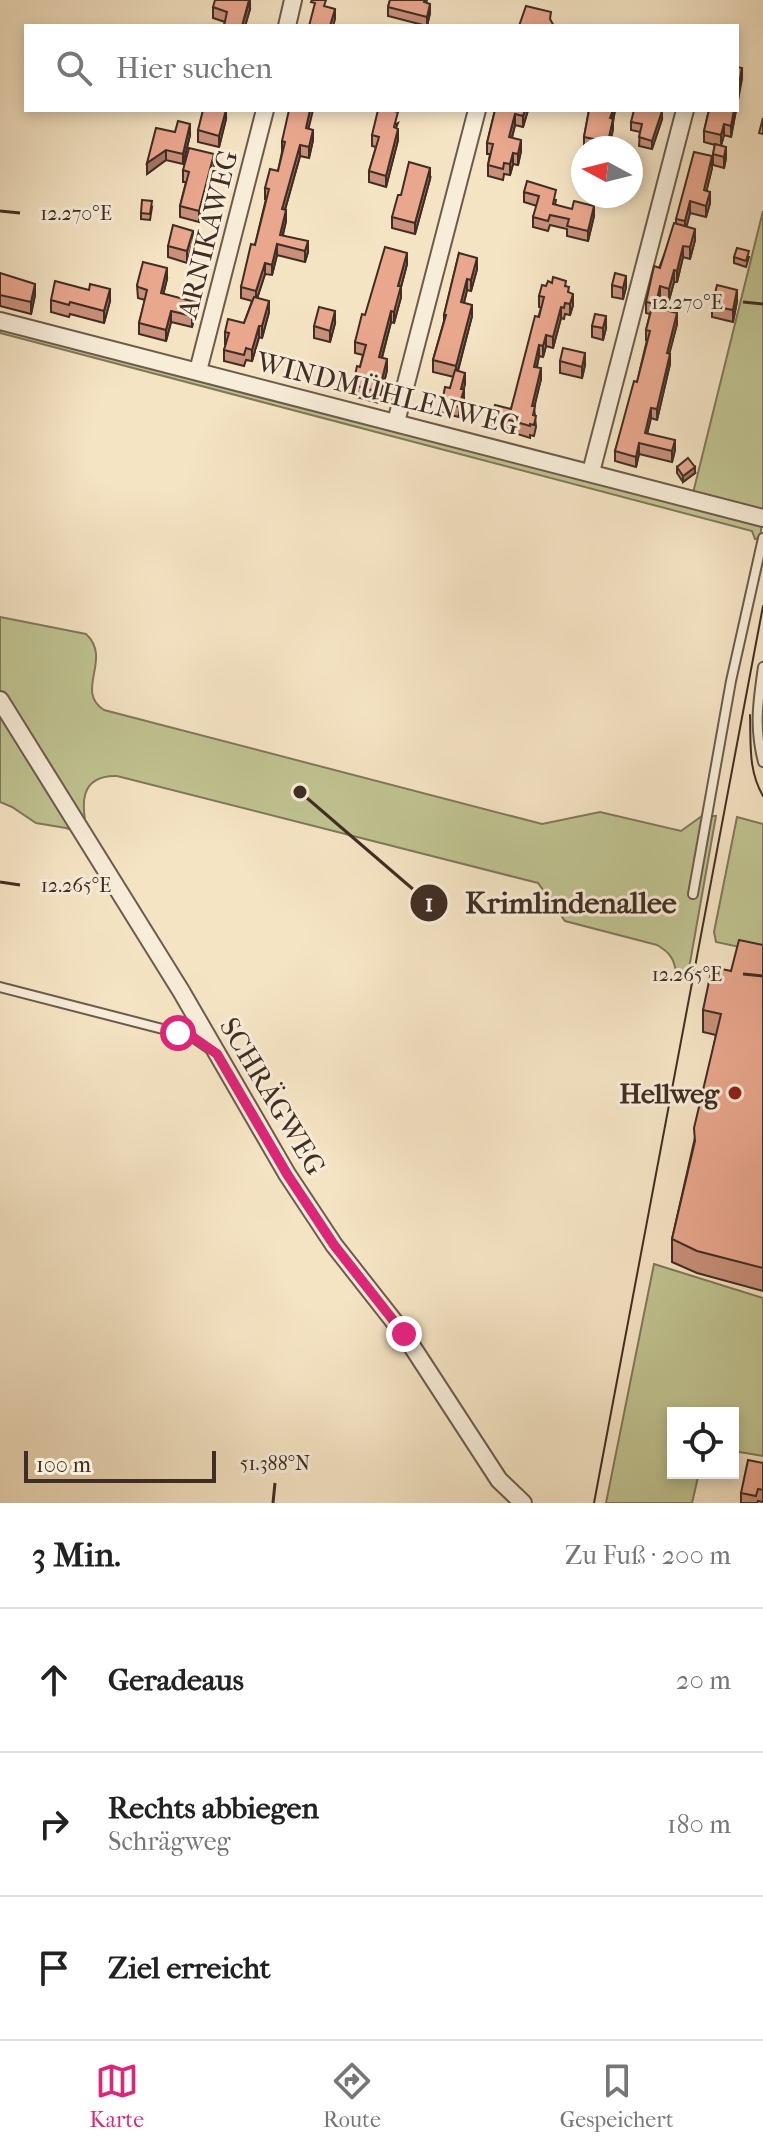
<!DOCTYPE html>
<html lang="de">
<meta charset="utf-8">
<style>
body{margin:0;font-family:"IM FELL French Canon",serif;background:#f2f2f2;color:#222}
.controls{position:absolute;right:24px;bottom:24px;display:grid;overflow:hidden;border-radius:0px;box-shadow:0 4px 12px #0003}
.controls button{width:72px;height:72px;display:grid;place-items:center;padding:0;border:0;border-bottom:2px solid #e0e0e0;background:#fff;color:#222;font:40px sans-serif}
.compass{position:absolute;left:571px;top:136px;width:72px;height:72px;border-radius:50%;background:#fff;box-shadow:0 4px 12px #0003;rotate:277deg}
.scale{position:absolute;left:24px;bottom:20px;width:192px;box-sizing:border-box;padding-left:8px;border:4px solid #402d23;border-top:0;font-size:22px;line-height:28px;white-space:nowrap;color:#402d23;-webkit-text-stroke:6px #f8edd9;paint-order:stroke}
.stop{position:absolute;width:24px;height:24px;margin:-18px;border:6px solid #db2777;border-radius:50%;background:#fff}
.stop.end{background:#db2777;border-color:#fff;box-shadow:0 2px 8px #0008}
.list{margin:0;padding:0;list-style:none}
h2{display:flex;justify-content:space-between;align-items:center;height:104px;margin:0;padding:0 32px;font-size:34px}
h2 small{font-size:26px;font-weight:400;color:#767676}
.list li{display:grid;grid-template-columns:52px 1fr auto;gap:24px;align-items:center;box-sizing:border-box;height:144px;padding:0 32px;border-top:2px solid #e0e0e0}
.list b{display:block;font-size:30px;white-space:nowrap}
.list p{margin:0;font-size:26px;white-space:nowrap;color:#767676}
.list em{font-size:26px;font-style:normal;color:#767676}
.icon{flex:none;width:44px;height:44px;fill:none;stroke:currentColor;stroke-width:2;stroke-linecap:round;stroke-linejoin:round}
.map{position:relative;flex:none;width:763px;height:1503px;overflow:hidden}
.search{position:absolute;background:#fff;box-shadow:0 4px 12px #0003;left:24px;right:24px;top:24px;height:88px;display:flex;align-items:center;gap:20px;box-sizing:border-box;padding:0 28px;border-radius:0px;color:#767676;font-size:30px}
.sheet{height:536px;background:#fff}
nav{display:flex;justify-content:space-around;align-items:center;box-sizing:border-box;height:112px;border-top:2px solid #e0e0e0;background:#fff;font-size:22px;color:#767676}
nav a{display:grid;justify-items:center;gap:4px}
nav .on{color:#db2777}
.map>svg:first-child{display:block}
.green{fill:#c0c391;stroke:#80785a;stroke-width:2}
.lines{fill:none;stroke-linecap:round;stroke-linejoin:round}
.lane-casing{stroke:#6d5b4b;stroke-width:12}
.street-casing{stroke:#6d5b4b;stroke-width:20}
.lane{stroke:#f8edd9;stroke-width:8}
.street{stroke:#f8edd9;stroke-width:16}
.tram{stroke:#402d23;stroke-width:2}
.wall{fill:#c8907a;stroke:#402d23;stroke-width:2}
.shaded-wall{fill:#a37563;stroke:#402d23;stroke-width:2}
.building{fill:#e9a78e;stroke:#402d23;stroke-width:2}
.route{stroke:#db2777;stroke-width:10}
.ticks{fill:none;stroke:#402d23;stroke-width:3}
.poi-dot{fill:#8f2418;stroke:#f8edd9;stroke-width:3}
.labels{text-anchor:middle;stroke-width:6;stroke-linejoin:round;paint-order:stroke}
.street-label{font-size:28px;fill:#402d23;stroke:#f8edd9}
.poi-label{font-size:28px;font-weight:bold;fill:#402d23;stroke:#f8edd9;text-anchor:end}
.ticks-label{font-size:20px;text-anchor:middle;fill:#402d23;stroke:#f8edd9;stroke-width:6;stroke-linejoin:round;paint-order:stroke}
.leader{fill:none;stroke:#402d23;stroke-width:3}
.callout-dot{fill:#402d23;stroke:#f8edd9;stroke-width:3}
.mark-label{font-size:24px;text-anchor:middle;font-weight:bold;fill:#fff}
.callout-label{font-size:30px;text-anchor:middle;font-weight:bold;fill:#402d23;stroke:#f8edd9;stroke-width:6;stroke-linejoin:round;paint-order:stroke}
</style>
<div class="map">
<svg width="763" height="1503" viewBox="0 0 763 1503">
<rect width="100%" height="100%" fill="#f5e4c4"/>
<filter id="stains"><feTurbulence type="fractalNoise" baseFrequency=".0025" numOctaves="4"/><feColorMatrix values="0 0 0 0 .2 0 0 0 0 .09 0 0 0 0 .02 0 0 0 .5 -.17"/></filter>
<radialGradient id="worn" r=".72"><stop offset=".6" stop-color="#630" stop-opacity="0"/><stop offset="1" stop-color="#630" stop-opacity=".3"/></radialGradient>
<g class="green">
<polygon points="763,211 763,510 693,493"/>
<polygon points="0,327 762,522 760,538 755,539 752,531 0,333"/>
<path d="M0 617 86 634C113 659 74 691 104 710L542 824 600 812 681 831 702 816H716L688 974 676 972C674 958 669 952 657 945L565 921 538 883 117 776C78 775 81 806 88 835L66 828 36 823 12 807 0 802Z"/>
<polygon points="737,817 763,824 763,952 716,942 714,932"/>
<polygon points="654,1264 763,1298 763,1456 733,1451 733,1413 673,1413 673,1473 699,1473 692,1503 606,1503"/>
</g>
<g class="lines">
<g class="lane-casing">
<g id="lane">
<path d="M763 667C758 701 754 728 763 762"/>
<polyline points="693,894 731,681 763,538"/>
<polyline points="0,987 178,1033 194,1038 210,1049"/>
</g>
</g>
<g class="street-casing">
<g id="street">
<polyline points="287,26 293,0"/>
<polyline points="0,321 763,518"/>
<polyline points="198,371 265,110"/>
<polyline points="396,422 477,110"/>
<polyline points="591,472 685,110"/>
<polyline points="0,700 181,991 287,1174 334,1245 404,1334 499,1480 523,1503"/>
</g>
</g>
<use href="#lane" class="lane"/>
<use href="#street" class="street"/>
<g class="tram">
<path d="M750 715C751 744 748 770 763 796"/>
<polyline points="594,1503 763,606"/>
</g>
</g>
<g class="wall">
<polygon points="390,0 427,0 426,3 430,13 427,26 388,16 388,7"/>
<polygon points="213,7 250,9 245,26 224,26 225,22 213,18"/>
<polygon points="495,110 528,110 523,127 515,125 512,138 521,151 518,165 513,164 510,175 504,174 503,180 488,176 488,165 490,154 487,154 487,143"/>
<polygon points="589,110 615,110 609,148 584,148 584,137"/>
<polygon points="709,110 736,110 731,137 724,135 721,145 726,158 724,168 713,165 713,154 715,145 704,142 704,131"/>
<polygon points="226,119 219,147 198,142 198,130"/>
<polygon points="662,119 652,149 639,146 640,132 631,130 631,122"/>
<polygon points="398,123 396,128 398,140 386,187 369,182 369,171 376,147 372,146 372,135"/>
<polygon points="308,128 313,140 309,158 300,156 285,210 286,221 283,235 308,252 305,262 277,255 272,275 265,274 257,298 269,312 262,338 259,337 252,361 246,360 244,366 224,361 224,350 226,344 225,344 225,332 244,323 252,301 241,298 241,287 255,245 266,199 265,199 265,188 278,171 282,152 282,141"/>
<polygon points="175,132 190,135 183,164 166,160 147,174"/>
<polygon points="214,166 199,222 180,217 180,206 186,182 183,182 183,170"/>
<polygon points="712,168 706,191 710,203 706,217 690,213 686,227 695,240 690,259 683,257 677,282 674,282 669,300 660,298 658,308 677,324 669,353 670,364 657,420 651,418 647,433 675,450 672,462 639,454 636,467 615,461 615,451 637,382 647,340 646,340 646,330 650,314 646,313 646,302 676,224 676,219"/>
<polygon points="430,179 415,234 392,228 392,217"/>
<polygon points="524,192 556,200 555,205 594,216 588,241 567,236 567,229 550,225 548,231 533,227 533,217 537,206 524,202"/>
<polygon points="152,207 150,220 141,219 141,213"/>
<polygon points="193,242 187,263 168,257 168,246"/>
<polygon points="459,253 477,269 471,291 467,290 464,303 472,316 458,371 465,384 463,389 464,400 459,417 442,413 442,402 450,388 454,377 433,372 433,360 444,321 444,315"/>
<polygon points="734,257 749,257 746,267 734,263"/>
<polygon points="407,264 401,287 401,297 394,323 391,322 382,358 387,370 379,403 353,396 353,385 360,367 363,355 355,353 355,342 365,315"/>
<polygon points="0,273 35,295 31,314 0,306"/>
<polygon points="167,279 163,294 195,313 192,327 171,322 166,341 139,334 139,323 145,300 138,298 137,285"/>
<polygon points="612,285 626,287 623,299 612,297"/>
<polygon points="546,286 566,286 573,305 570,315 565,314 564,319 561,318 553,348 546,346 543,357 539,356 537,367 541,379 534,406 536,427 534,436 530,435 530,438 492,426 492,415 511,409 541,308 539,307 539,296"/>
<polygon points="51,300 110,301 104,323 70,314 69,317 51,312"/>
<polygon points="737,301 733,322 712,317 712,306"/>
<polygon points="335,323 330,342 314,338 314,326"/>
<polygon points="592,326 606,328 603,340 592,337"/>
<polygon points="560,361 585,365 582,378 560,373"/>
<polygon points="677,467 695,473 683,482 677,473"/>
<polygon points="763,945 763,1291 697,1273 672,1262 672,1239 694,1142 716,1035 703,1032 703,1010 731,971"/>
<polygon points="763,1463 763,1502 758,1501 757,1503 741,1503 741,1493"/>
</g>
<g class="shaded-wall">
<polygon points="250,0 250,9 245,26 242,26"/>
<polygon points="430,4 430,13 427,26 427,17"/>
<polygon points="335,9 335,19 333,26 330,26"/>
<polygon points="742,68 742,79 737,106 737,95"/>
<polygon points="226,110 226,119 219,147 219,136"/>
<polygon points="310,110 313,110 306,139 306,128"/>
<polygon points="525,110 528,110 523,127 523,116"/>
<polygon points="613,110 615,110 613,120 613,130 609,148 608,148"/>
<polygon points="734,110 736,110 731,137 731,126"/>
<polygon points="662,111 662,119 652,149 652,141"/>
<polygon points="515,114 515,125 509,148 509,137"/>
<polygon points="190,124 190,135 183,164 183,154"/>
<polygon points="724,124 724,135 721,146 721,135"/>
<polygon points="398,129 398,140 386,187 386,176"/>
<polygon points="313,130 313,140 309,158 309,147"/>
<polygon points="521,140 521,151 518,165 518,154"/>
<polygon points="300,145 300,156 282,220 282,209"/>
<polygon points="726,147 726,158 724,168 724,157"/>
<polygon points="166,150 166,160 147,174 147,163"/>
<polygon points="513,153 513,164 510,175 510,164"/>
<polygon points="214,154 214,166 199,222 199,211"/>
<polygon points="712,156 712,168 704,202 704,190"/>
<polygon points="430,168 430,179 415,234 415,223"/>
<polygon points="710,192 710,203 706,217 706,206"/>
<polygon points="690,201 690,213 685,233 685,221"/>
<polygon points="594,206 594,216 588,241 588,231"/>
<polygon points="286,210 286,221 280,245 280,235"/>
<polygon points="695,229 695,240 690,259 690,247"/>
<polygon points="193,231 193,242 187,263 187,251"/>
<polygon points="308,241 308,252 305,262 305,251"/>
<polygon points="277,244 277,255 272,275 272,265"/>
<polygon points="683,246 683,257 677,282 677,271"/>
<polygon points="407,253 407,264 401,287 401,297 394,323 394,312 398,286"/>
<polygon points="477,258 477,269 471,291 471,280"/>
<polygon points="265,263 265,274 256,302 256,291"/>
<polygon points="167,268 167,279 161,304 161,293"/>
<polygon points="674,270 674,282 669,300 669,289"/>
<polygon points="626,276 626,287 623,299 623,288"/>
<polygon points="467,279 467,290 461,314 461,302"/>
<polygon points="35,284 35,295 31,314 31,302"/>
<polygon points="660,286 660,298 656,316 656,304"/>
<polygon points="110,289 110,301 104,323 104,311"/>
<polygon points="737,290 737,301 733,322 733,310"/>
<polygon points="573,294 573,305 570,315 570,304"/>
<polygon points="269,301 269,312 262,338 262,326"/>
<polygon points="195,302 195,313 192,327 192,316"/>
<polygon points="472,305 472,316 456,377 456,366"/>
<polygon points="561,307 561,318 553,348 553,337"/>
<polygon points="171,311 171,322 166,341 166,330"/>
<polygon points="335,311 335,323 330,342 330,331"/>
<polygon points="391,311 391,322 379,368 379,357"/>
<polygon points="677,313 677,324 667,363 667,353"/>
<polygon points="606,316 606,328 603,340 603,328"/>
<polygon points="259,326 259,337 252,361 252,350"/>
<polygon points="546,335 546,346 543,357 543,346"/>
<polygon points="539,345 539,356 534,378 534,367"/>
<polygon points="585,353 585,365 582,378 582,367"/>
<polygon points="670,354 670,364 657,420 657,409"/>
<polygon points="387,359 387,370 379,403 379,392"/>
<polygon points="541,368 541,379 532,417 532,406"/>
<polygon points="465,373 465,384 461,399 461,389"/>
<polygon points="464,389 464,400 459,417 459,407"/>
<polygon points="651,408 651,418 645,443 645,433"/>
<polygon points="675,440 675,450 672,462 672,451"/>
<polygon points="639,443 639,454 636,467 636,457"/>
<polygon points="695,467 695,473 683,482 683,476"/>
</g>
<g class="building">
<polygon points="215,0 249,0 242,26 224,26 227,12 213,7"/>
<polygon points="312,0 326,0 324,6 335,9 330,26 309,26 315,3 311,2"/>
<polygon points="390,0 425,0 424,2 430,4 427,17 388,7"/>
<polygon points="526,6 551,12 550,19 554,26 519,26"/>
<polygon points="737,67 742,68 737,95"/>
<polygon points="203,110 226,110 219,136 198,130"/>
<polygon points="289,110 310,110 306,128 313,130 309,147 300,145 282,209 286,210 280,235 308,241 305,251 277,244 272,265 265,263 256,291 241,287 251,244 255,245 269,189 265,188 270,169 278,171 285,142 282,141"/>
<polygon points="378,110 390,110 398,112 394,127 398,129 386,176 369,171 379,137 372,135"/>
<polygon points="495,110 525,110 523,116 515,114 509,137 521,140 518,154 513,153 510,164 504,163 503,169 488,165 493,144 487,143"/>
<polygon points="589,110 613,110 610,118 613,119 608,142 584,137"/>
<polygon points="634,110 656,110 662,111 652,141 639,137 642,124 631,122"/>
<polygon points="709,110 734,110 731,126 724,124 721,135 704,131"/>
<polygon points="763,118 763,134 759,133"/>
<polygon points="178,121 190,124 183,154 166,150 147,163 156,128 175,132"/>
<polygon points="715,144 726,147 724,157 713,154"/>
<polygon points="189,148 214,154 199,211 180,206 189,172 183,170"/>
<polygon points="694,152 712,156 704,190 710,192 706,206 690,201 685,221 676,219"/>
<polygon points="409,162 430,168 415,223 392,217 398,195 401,195"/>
<polygon points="527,181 556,190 553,204 572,209 574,201 594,206 588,231 567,226 569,219 550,215 548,221 533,217 539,196 524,192"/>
<polygon points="142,200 152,201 150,214 141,213"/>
<polygon points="674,223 695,229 690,247 683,246 677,271 674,270 669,289 660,286 656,304 646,302 654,266 660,268"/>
<polygon points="173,225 193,231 187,251 168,246"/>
<polygon points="385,247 407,253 398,286 401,286 394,312 391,311 379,357 387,359 379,392 353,385 357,366 360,367 366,345 355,342 362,314 365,315"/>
<polygon points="737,248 749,251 746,261 734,257"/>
<polygon points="459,253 477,258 471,280 467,279 461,302 472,305 456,366 433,360 446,315 444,315"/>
<polygon points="143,262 167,268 161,293 195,302 192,316 171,311 166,330 139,323 147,290 138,287 137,285"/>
<polygon points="0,273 35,284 31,302 0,295"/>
<polygon points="615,273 626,276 623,288 612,285"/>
<polygon points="553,277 566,281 565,286 569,287 568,292 573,294 570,304 565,303 564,308 561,307 553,337 546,335 543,346 539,345 534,367 541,368 532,406 535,406 533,415 536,416 534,425 530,424 530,426 492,415 495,405 511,409 535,316 539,317 544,297 539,296 542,285 546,286 548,281 552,283"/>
<polygon points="55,281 89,290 90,284 110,289 104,311 70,302 69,305 51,300"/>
<polygon points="717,285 737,290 733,310 712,306"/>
<polygon points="254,297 269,301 262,326 259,326 252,350 246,348 244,355 224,350 229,333 225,332 228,319 244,323"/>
<polygon points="319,307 335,311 330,331 314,326"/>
<polygon points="652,307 677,313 667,353 670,354 657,409 651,408 645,433 675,440 672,451 639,443 636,457 615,451 634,381 637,382 650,331 646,330"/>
<polygon points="595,314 606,316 603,328 592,326"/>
<polygon points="563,348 585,353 582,367 560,361"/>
<polygon points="455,370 465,373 461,389 464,389 459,407 442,402 445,387 450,388"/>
<polygon points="688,458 695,467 683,476 677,467"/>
<polygon points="739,940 763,945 763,1268 697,1251 672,1239 695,1141 694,1128 721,1014 703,1010 712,967 731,971"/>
<polygon points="748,1460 763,1463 763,1490 758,1489 756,1496 741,1493"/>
</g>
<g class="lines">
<polyline class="route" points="178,1033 194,1038 217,1054 287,1174 334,1245 404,1334"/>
</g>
<path class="ticks" d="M0 211 20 213M743 302 763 304M0 882 20 885M743 974 763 976M273 1503 275 1483"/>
<circle class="poi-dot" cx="735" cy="1093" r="8"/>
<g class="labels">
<g class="street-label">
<text transform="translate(207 234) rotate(-76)" y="10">ARNIKAWEG</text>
<text transform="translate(388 393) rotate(14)" y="10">WINDMÜHLENWEG</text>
<text transform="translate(273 1096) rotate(59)" y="10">SCHRÄGWEG</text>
</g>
<g class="poi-label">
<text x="719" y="1103">Hellweg</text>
</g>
</g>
<g class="ticks-label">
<text x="76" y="220">12.270°E</text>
<text x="687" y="309">12.270°E</text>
<text x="76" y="892">12.265°E</text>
<text x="687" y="981">12.265°E</text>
<text x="275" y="1470">51.388°N</text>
</g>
<path class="leader" d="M300 792L429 903"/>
<g class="callout-dot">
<circle cx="300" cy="792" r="8"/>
<circle cx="429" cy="903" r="20"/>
</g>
<g class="mark-label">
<text x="429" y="911">1</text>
</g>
<g class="callout-label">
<text x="571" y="913">Krimlindenallee</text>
</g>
<rect width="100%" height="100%" filter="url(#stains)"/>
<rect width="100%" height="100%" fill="url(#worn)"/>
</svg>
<div class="controls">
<button><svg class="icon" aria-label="locate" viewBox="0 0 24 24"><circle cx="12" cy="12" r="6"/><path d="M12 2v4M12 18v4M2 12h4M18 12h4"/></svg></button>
</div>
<svg class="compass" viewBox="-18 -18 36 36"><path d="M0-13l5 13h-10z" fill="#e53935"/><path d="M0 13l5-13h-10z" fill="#767676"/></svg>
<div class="scale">100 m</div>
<div class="stop" style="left:178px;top:1033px"></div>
<div class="stop end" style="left:404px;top:1334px"></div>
<div class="search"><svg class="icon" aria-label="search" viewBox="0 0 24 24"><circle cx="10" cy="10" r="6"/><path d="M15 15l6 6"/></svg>Hier suchen</div>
</div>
<section class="sheet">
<h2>3 Min.<small>Zu Fuß · 200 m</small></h2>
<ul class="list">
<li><svg class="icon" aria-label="ahead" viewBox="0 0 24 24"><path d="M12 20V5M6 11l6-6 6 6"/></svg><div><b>Geradeaus</b></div><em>20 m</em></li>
<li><svg class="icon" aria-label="right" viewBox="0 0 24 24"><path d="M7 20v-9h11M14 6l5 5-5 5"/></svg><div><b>Rechts abbiegen</b><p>Schrägweg</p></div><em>180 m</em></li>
<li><svg class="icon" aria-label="arrive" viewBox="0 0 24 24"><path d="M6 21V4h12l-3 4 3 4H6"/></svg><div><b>Ziel erreicht</b></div></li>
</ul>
</section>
<nav>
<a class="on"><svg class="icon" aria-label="map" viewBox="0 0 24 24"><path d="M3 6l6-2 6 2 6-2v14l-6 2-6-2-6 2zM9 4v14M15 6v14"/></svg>Karte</a>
<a><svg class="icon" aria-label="directions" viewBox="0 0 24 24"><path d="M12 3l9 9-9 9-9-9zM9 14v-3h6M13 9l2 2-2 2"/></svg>Route</a>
<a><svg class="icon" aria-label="saved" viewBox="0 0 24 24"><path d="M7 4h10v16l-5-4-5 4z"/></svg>Gespeichert</a>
</nav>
